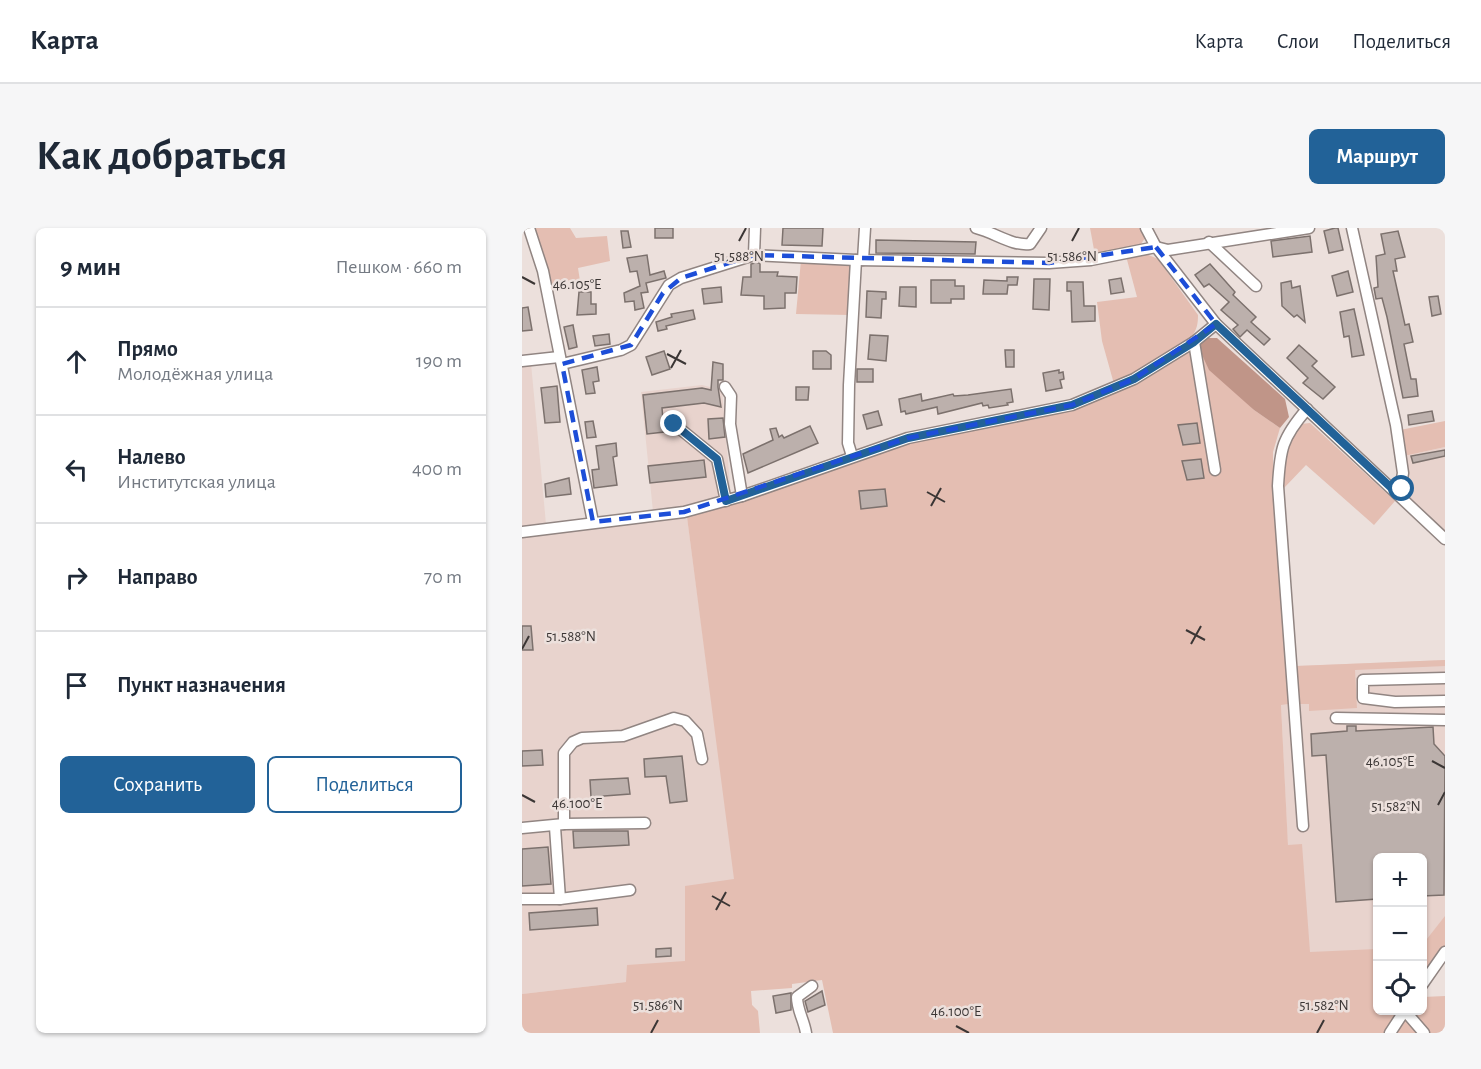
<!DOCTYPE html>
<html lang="ru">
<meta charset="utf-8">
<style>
body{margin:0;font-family:"Alegreya Sans",sans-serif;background:#f6f6f7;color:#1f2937}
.controls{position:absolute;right:18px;bottom:18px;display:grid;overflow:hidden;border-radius:9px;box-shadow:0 2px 4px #0004}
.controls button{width:54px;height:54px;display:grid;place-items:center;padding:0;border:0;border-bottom:2px solid #e0e1e3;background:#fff;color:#1f2937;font:30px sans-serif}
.stop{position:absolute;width:18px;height:18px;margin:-14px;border:4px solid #226298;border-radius:50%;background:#fff}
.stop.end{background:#226298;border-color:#fff;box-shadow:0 2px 6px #0008}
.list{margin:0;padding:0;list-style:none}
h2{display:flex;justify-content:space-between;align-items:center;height:78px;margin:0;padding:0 24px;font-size:26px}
h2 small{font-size:20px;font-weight:400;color:#747a83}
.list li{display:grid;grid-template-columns:39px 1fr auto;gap:18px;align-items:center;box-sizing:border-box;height:108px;padding:0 24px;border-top:2px solid #e0e1e3}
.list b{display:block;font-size:22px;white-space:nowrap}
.list p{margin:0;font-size:20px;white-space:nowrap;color:#747a83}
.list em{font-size:20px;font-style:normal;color:#747a83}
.actions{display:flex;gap:12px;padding:18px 24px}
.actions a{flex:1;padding:14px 0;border:2px solid #226298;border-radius:9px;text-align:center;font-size:21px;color:#226298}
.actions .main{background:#226298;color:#fff}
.icon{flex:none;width:33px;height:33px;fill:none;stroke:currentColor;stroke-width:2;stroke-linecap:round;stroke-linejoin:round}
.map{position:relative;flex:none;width:923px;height:805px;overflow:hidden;border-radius:9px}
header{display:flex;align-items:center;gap:36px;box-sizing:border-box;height:84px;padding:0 30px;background:#fff;border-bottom:2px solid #e0e1e3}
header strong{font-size:28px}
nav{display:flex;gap:33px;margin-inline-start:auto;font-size:21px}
.intro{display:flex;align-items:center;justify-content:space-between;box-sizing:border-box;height:144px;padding:0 36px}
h1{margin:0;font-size:42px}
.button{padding:15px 27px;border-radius:9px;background:#226298;color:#fff;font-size:21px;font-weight:700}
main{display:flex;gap:36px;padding:0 36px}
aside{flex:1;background:#fff;border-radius:9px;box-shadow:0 2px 4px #0004}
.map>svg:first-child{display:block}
.built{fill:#e8d3cd}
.green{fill:#e4beb2}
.forest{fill:#c09588}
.building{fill:#bcb0ac;stroke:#7c716d;stroke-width:1.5}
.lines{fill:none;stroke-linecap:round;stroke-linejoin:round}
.minor-casing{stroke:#918582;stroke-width:13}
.minor{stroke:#fff;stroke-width:10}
.route{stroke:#226298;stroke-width:8}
.marked{fill:none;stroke:#1d4ed8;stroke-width:4.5;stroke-dasharray:12 8;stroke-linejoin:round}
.ticks{fill:none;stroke:#3b3635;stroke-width:2}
.ticks-label{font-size:15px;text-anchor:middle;fill:#3b3635;stroke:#ece0dc;stroke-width:5;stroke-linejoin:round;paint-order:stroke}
</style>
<header>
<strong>Карта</strong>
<nav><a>Карта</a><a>Слои</a><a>Поделиться</a></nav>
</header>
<div class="intro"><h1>Как добраться</h1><a class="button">Маршрут</a></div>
<main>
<aside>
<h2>9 мин<small>Пешком · 660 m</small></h2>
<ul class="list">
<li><svg class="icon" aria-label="ahead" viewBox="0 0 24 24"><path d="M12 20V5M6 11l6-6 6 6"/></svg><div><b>Прямо</b><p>Молодёжная улица</p></div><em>190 m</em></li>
<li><svg class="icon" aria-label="left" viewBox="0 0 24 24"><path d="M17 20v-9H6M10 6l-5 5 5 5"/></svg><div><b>Налево</b><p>Институтская улица</p></div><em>400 m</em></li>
<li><svg class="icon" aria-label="right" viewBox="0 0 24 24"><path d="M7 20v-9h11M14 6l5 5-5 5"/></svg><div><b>Направо</b></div><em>70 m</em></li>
<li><svg class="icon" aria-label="arrive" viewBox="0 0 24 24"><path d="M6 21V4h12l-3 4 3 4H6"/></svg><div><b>Пункт назначения</b></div></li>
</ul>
<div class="actions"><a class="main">Сохранить</a><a>Поделиться</a></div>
</aside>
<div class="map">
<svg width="923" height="805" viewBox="0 0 923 805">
<rect width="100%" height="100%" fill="#ece0dc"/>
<g class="built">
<polygon points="9,135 24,296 0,300 0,137"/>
<polygon points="180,157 200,162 209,268 162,280 131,284 119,164"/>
<polygon points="923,219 923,305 886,272 882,228"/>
<polygon points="165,289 230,777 236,783 104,754 0,766 0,309"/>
<polygon points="923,432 923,712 901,733 900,630 856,630 855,737 772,744 759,477 778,476 774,438"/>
</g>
<g class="green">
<polygon points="11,0 48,0 54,10 85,8 88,33 56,40 58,53 27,56"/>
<polygon points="568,0 618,0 623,10 617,19 573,27"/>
<path d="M622 25 636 31 676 87C676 96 675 102 669 109 658 123 609 148 592 156L580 113 575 74 615 69 604 28Z"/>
<polygon points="279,32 328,37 328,87 274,86"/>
<polygon points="676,118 732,182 758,200 751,224 751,257 769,476 759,477 766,617 780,616 788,724 855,721 856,782 879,783 864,805 311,805 300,752 270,756 270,760 229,763 230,777 236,783 238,805 0,805 0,766 104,754 105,737 163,733 163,658 212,651 165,289 223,273 394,211 549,182 619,154"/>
<polygon points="923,193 923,219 882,228 878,202"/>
<path d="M788 195 873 273 852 297 784 237 762 260C762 235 761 214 779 196Z"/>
<polygon points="923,432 923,438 833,442 835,480 787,483 787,476 778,476 774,438"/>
<polygon points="923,688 923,718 901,751 901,716"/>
<polygon points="923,768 923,805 872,805 888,783 900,782 901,769"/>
</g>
<polygon class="forest" points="685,110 695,110 763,171 767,189 758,200 732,182 687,142 676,118"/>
<g class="building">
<rect x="133" y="0" width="18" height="10"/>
<polygon points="261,0 301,0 300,18 260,17"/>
<polygon points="813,0 816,0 821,22 807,25 802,3"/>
<polygon points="99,3 106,3 109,19 101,20"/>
<polygon points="876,3 883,29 873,31 875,43 871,43 883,97 887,96 891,114 882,116 889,151 894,151 896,168 881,170 865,89 860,70 854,71 852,60 856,59 854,28 863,26 859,6"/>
<polygon points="788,8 790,24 751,29 749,13"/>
<polygon points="354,12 454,14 453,26 354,25"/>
<polygon points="125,27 128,47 142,43 144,50 124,55 126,64 119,65 122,80 113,82 112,73 103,74 102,65 118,58 115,43 108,44 105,30"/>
<polygon points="233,35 238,35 238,44 256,44 255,48 275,49 274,65 263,65 263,80 242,81 242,68 219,67 221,49 229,49 229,36"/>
<polygon points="688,36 713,64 711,67 734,89 729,94 748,111 742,117 725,102 718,109 711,101 716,97 699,82 707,74 687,56 682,59 673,47"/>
<polygon points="826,43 831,64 815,68 810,48"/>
<polygon points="485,49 496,49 495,57 486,57 485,66 461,66 462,52 485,53"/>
<polygon points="599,50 602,64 589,66 587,52"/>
<polygon points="512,51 528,51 527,82 511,81"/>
<polygon points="409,52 433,52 433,58 442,58 442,71 429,71 429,75 409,75"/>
<polygon points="769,53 770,60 778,58 783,94 775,87 772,89 760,78 759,55"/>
<polygon points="545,54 561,54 562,78 573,78 573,93 550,94 549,63 545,63"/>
<polygon points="199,59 200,74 182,76 180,61"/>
<polygon points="378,59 394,59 394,79 377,78"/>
<polygon points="345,63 364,64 364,71 360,71 359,90 344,89"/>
<polygon points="57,64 69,64 69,76 74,76 74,86 55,87"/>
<polygon points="916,68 919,86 910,88 907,69"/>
<polygon points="6,79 10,102 0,103 0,80"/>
<polygon points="832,81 842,127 830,129 827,108 822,109 818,84"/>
<polygon points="171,82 173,91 144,98 145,101 136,103 134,94 150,89 149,86"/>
<polygon points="51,97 55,119 47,121 42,99"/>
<polygon points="87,106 88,116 73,118 71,108"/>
<polygon points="348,107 366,108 364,133 346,131"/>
<polygon points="777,117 795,133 790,138 813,159 801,171 781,155 786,150 765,130"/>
<polygon points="483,122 492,122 492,139 484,139"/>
<polygon points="142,123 148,141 130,147 124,129"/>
<polygon points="291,123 304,123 309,127 309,141 291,141"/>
<polygon points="191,134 201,136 201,152 196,152 196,159 199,179 182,175 140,180 142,204 125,206 121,167 180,160 189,162"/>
<polygon points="75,139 77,153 71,154 73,165 64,166 60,142"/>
<rect x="335" y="141" width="16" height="13"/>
<polygon points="537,142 537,145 541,144 542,151 538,152 540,160 524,163 521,145"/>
<polygon points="35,158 38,194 23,195 19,160"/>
<polygon points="274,159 287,159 286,172 274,172"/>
<polygon points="489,161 491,174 485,175 486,177 467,180 466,177 461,178 460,175 416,186 415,179 384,186 383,183 379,184 377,171 399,166 400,173 431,166 432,168 446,167"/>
<polygon points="356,183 360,197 345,201 341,187"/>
<polygon points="910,183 912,193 887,197 886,187"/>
<polygon points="201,190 203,209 187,211 186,191"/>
<polygon points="71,193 74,209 65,210 63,194"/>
<polygon points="675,195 678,215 661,217 656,197"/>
<polygon points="288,198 296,215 226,245 221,226 251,212 248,201 254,200 257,209 260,207 262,210"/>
<polygon points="94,215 95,228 91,229 95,257 72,260 70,242 77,241 74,218"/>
<polygon points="923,222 923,228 891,235 889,228"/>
<polygon points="679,231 682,250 665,252 660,233"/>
<polygon points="182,232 184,249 128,255 126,238"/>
<polygon points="47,250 49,266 24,269 23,256"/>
<polygon points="363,261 365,278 339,281 337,263"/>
<polygon points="0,398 9,398 11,422 0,422"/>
<polygon points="825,498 834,498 834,503 911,499 912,516 923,528 922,667 900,668 900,630 855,630 855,671 814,674 804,527 790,528 789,506 825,503"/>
<polygon points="20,522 21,537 0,538 0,523"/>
<polygon points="160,528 165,573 148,575 144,548 123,549 122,531"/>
<polygon points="106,550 108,566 69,569 68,552"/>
<polygon points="51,603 106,603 107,617 52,620"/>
<polygon points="26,619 29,656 0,658 0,621"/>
<polygon points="75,680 76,697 8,702 7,685"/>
<polygon points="149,720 149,728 134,729 134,721"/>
<polygon points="300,763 303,777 286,784 283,773"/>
<polygon points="269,765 269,782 254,785 251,768"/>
</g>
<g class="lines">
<g class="minor-casing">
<g id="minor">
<polyline points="7,0 21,43 71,294"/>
<path d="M454 0C474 5 489 18 508 16L519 0"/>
<polyline points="624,0 634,19 694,96 923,311"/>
<polyline points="830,0 874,197 881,245 877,267"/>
<polyline points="687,14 734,58"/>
<polyline points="232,27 233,0"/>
<polyline points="341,32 343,0"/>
<polyline points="672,114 693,242"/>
<polyline points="0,133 37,129"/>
<polyline points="40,136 99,122 109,117 147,57 159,50 232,27 334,32 527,35 569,32 634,19 646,22 787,0"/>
<polyline points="203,159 209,168 208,196 220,268"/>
<polyline points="152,196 195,231 204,273"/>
<polyline points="330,228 326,215 327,157 334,32"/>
<polyline points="0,304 162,284 220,268 386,210 550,177 612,151 672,114 694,96"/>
<polyline points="923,450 841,452 841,470 873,474 923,473"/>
<polyline points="814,490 923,492"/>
<polyline points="42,596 42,525 51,514 60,510 101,508 152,490 163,493 175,506 180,531"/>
<path d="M781 598 756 258C758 221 760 210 785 181"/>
<polyline points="0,600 42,596 123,595"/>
<polyline points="0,671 38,671 33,599"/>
<polyline points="38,671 108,662"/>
<polyline points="900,757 923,724"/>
<polyline points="883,783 902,805"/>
<path d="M284 805C282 792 275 782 275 769L290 758"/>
<polyline points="868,805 883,782"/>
</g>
</g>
<use href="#minor" class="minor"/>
</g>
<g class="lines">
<polyline class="route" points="152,196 195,231 204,273 386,210 550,177 612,151 672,114 694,96 877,267 880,261"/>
</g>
<path class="marked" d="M634 19 694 96 612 151 550 177 386 210 162 284 71 294 40 136 109 117 141 65 159 50 232 27 527 35Z"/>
<path class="ticks" d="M217 13 224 0M550 13 557 0M0 49 13 56M145 126 164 136M149 140 159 122M405 264 423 274M409 278 419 260M664 402 683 412M669 416 679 398M0 421 7 408M910 533 923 540M0 567 13 574M916 577 923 564M190 668 208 678M194 682 204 664M434 798 447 805M129 805 136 792M795 805 802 792"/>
<g class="ticks-label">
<text x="217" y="33">51.588°N</text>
<text x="550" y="33">51.586°N</text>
<text x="55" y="61">46.105°E</text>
<text x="49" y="413">51.588°N</text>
<text x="868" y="538">46.105°E</text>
<text x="55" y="580">46.100°E</text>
<text x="874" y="583">51.582°N</text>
<text x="136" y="782">51.586°N</text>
<text x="802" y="782">51.582°N</text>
<text x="434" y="788">46.100°E</text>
</g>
</svg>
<div class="controls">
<button>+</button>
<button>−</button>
<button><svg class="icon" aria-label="locate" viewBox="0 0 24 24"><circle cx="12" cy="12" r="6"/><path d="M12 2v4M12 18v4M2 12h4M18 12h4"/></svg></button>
</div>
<div class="stop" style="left:880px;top:261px"></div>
<div class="stop end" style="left:152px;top:196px"></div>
</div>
</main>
